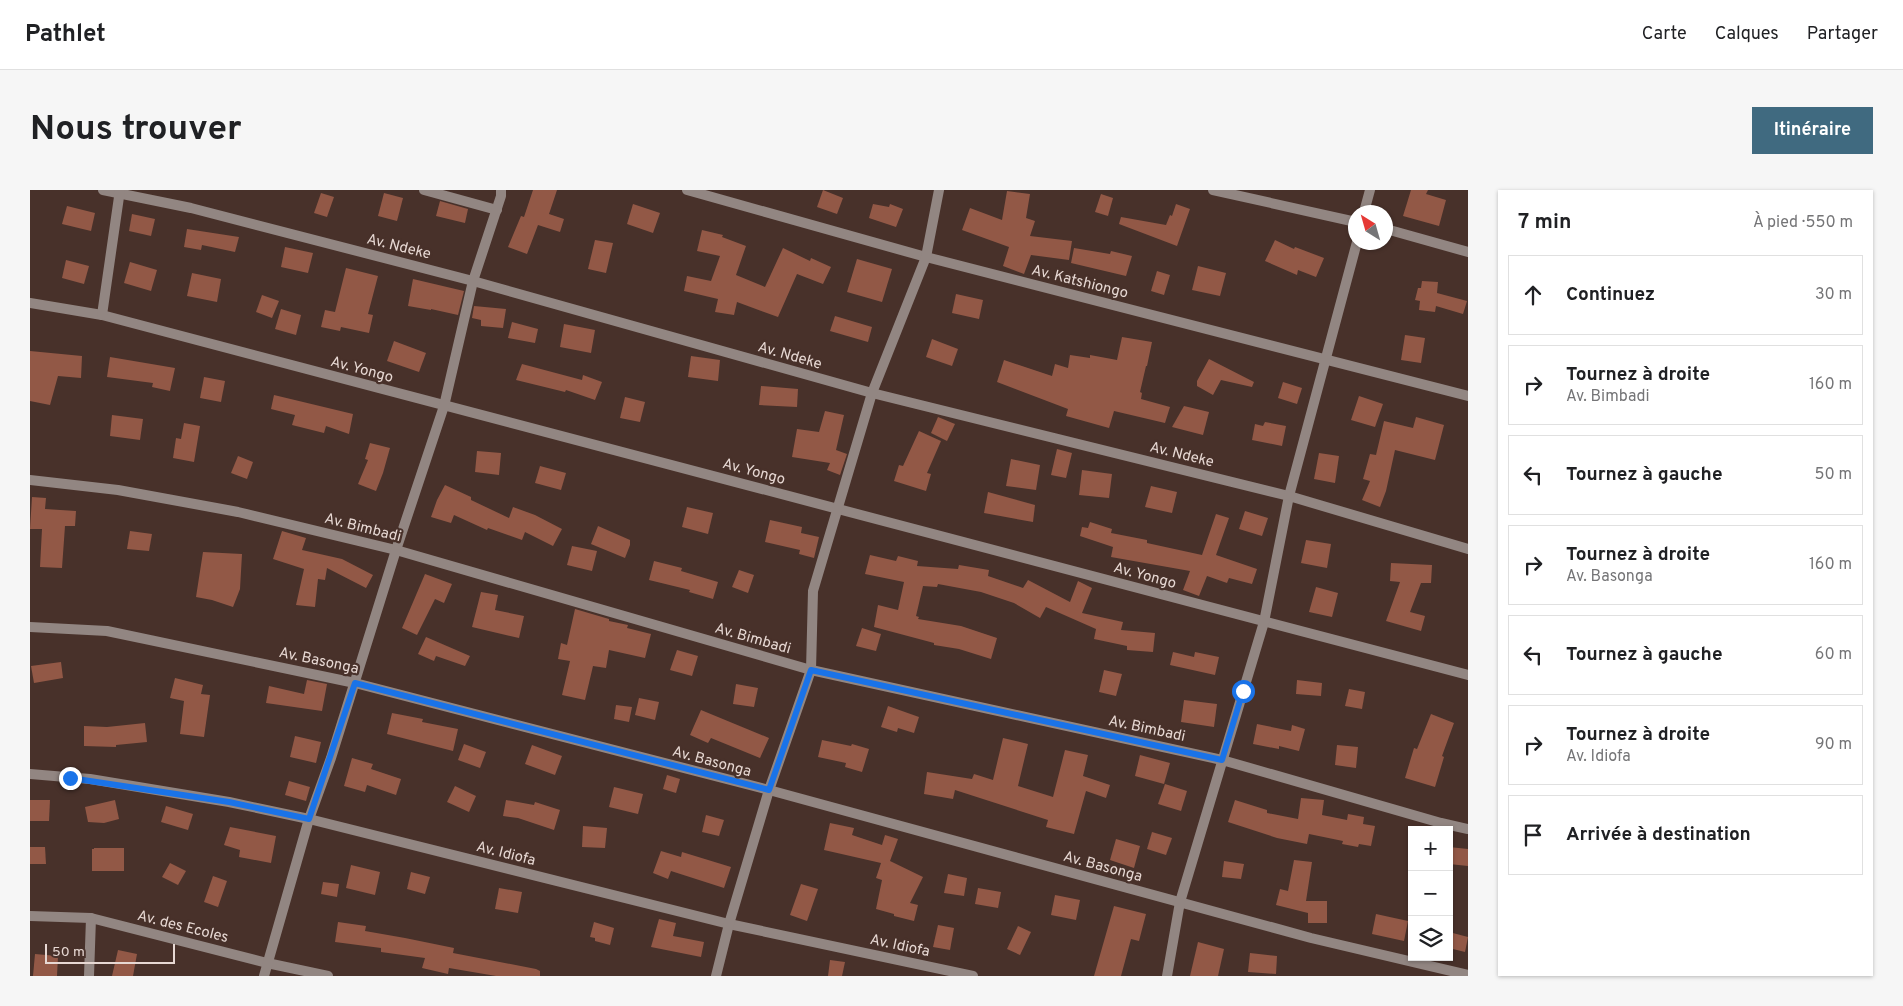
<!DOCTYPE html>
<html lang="fr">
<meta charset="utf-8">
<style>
body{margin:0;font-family:Overpass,sans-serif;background:#f6f6f6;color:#202124}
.controls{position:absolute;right:15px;bottom:15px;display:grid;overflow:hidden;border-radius:0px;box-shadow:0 1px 4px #0004}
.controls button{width:45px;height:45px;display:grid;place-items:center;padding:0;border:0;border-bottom:1px solid #e0e0e0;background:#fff;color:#202124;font:25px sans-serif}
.compass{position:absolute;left:1318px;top:15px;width:45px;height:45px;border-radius:50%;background:#fff;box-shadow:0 1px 4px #0004;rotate:323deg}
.scale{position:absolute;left:15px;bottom:12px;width:130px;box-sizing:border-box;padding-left:5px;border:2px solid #e7d8d3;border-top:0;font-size:14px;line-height:18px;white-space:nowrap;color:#e7d8d3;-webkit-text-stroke:4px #48312a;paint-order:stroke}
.stop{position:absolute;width:15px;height:15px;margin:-11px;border:4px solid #1a73e8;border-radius:50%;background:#fff}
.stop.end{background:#1a73e8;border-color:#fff;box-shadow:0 1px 5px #0008}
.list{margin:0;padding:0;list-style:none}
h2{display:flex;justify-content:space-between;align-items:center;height:65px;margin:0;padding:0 20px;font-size:21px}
h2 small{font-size:16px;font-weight:400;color:#757577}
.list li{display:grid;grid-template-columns:32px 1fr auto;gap:15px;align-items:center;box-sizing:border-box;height:80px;margin:0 10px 10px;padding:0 10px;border:1px solid #e0e0e0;border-radius:0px}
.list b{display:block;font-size:19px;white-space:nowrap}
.list p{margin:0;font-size:16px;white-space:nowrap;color:#757577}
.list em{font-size:16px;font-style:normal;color:#757577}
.icon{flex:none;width:28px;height:28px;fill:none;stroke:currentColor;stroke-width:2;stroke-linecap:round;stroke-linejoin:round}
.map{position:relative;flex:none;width:1438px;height:786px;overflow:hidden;border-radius:0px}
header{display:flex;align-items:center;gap:30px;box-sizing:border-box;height:70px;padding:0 25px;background:#fff;border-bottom:1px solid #e0e0e0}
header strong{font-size:24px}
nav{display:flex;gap:28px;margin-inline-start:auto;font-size:18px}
.intro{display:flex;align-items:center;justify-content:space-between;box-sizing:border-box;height:120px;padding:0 30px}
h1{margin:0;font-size:35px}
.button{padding:12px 22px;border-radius:0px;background:#406a80;color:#fff;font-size:18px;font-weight:700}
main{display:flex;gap:30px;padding:0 30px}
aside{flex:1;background:#fff;border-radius:0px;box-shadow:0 1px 4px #0004}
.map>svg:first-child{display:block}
.building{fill:#925846}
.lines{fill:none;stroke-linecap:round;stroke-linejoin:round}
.street{stroke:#928682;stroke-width:10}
.route{stroke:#1a73e8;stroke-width:6}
.labels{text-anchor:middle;stroke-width:4.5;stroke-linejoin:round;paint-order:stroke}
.street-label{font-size:15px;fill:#e7d8d3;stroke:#48312a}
</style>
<header>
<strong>Pathlet</strong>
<nav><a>Carte</a><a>Calques</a><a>Partager</a></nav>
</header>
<div class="intro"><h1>Nous trouver</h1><a class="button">Itinéraire</a></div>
<main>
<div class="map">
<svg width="1438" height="786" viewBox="0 0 1438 786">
<rect width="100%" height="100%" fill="#48312a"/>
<g class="building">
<polygon points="503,0 527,0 519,24 534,29 530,42 508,35 497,64 478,57 491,26 494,27"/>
<polygon points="793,0 813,8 807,24 787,17"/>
<polygon points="1381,0 1398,0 1396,4 1416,10 1409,36 1373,26"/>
<polygon points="977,1 1000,4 996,28 1005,31 1000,46 1042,51 1039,70 1001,65 994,84 973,76 979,57 932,40 940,18 972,30"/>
<polygon points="291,3 304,7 297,27 284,23"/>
<polygon points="354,3 373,8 367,31 348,26"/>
<polygon points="1071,4 1083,8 1078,26 1065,22"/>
<polygon points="410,11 438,19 435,33 406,26"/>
<polygon points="603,14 630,23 623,43 597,34"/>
<polygon points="843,14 859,17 860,14 873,19 866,37 839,28"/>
<polygon points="1146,14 1160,19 1147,56 1089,34 1091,27 1136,35 1140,25 1142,26"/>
<polygon points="37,16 65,23 61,41 32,34"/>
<polygon points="102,24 125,29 121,46 99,41"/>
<polygon points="157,39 209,47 205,62 172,55 171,60 154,57"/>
<polygon points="672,40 693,45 692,47 716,56 706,85 735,97 753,58 780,71 781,68 801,77 793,94 767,84 748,127 707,112 704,125 685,122 688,109 654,101 657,86 681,91 690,66 667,61"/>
<polygon points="565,50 583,53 576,83 558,79"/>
<polygon points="1245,50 1264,59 1265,57 1294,68 1286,87 1268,80 1267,85 1235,71"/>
<polygon points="255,57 283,63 278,83 251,77"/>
<polygon points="1044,58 1080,64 1081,61 1102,66 1096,86 1041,73"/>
<polygon points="827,69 862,79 852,112 817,102"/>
<polygon points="36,70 59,76 54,94 32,88"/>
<polygon points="100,72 127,80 121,101 94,93"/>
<polygon points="1168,76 1196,83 1190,106 1162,100"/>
<polygon points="316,78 348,86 338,124 343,125 339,143 311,137 310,141 291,137 295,120 305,122"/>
<polygon points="1127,81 1140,85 1134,105 1121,101"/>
<polygon points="162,83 191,89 187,112 157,106"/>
<polygon points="383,89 434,101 428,125 401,119 401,120 378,116"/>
<polygon points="1392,91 1408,92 1407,103 1437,111 1433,124 1406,116 1405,122 1389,120 1390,111 1385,110 1388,98 1391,98"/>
<polygon points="926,104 953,110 949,129 922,123"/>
<polygon points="232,105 249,111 242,128 226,122"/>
<polygon points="444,116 476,119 473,138 451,136 451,130 442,128"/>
<polygon points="251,119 271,125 266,145 245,139"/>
<polygon points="805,126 842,137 838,152 800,141"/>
<polygon points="482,132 508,139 505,153 478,148"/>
<polygon points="534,134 565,140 561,163 530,157"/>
<polygon points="1375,145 1395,148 1391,173 1371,170"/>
<polygon points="1092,147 1122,152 1117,176 1116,176 1110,202 1112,203 1111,209 1140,217 1135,233 1084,221 1079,238 1036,226 1038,219 967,192 974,170 1022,186 1025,174 1038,178 1040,165 1060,168 1060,165 1087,170"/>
<polygon points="902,149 928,159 922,176 896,167"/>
<polygon points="364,151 396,163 389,182 357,171"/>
<polygon points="0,161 52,166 51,188 28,186 20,215 0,211"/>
<polygon points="661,166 690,170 688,191 658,187"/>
<polygon points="80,167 145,178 140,201 122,197 123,193 77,187"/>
<polygon points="1179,169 1224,192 1222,197 1191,190 1183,205 1167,196 1167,191"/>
<polygon points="492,174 552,190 553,185 572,192 565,210 536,200 535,202 486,190"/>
<polygon points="174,187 195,191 191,212 170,208"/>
<polygon points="1253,192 1272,198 1267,214 1248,208"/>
<polygon points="731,196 768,199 767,217 729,215"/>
<polygon points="244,205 323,224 319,244 296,236 294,243 262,235 265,225 241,219"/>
<polygon points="1329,206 1353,214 1345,237 1321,230"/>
<polygon points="595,207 615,212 610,232 590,228"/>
<polygon points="1154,216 1179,222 1173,245 1142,237"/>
<polygon points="795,221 814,225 806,260 817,264 810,285 797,280 800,273 762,267 767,239 789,242"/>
<polygon points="82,225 113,229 110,250 80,246"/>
<polygon points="908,227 925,234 917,251 901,243"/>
<polygon points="1386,227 1414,235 1405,270 1365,260 1356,301 1350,317 1332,310 1340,291 1333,289 1340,264 1346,265 1354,231 1383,238"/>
<polygon points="1235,232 1256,236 1252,256 1222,250 1225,234 1233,236"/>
<polygon points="154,233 170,236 164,272 143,268 146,248 151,249"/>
<polygon points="889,241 911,251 897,283 901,284 896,301 864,291 869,275 873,276"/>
<polygon points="340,253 360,258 353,283 346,301 328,294 338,270 335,269"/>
<polygon points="1027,259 1042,263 1036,288 1021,285"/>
<polygon points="447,261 471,263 469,285 445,282"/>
<polygon points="1289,263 1309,266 1305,293 1284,289"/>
<polygon points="208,266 223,272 217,289 201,283"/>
<polygon points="981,269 1010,275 1006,300 976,296"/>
<polygon points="510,276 536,283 531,300 505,293"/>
<polygon points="1052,280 1082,284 1079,308 1049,305"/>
<polygon points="415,295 441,307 441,310 479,328 483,317 505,325 532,339 523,356 495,342 492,350 458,338 457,340 424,325 421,333 401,327 407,310"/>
<polygon points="1121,296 1147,302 1142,323 1115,317"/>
<polygon points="958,302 1005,315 1003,332 954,323"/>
<polygon points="2,307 16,308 15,319 46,321 45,336 35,336 32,378 10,377 12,339 0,339"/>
<polygon points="657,317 683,323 678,344 652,337"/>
<polygon points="1215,321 1238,328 1232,346 1209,339"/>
<polygon points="1186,324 1199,328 1186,365 1227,379 1222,394 1199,388 1197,393 1177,386 1169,406 1153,400 1160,381 1081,367 1083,357 1050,346 1052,337 1058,338 1060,332 1082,339 1081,343 1117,350 1117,353 1172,365"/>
<polygon points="740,330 772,337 771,343 789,347 784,368 769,364 770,360 735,352"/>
<polygon points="568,336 600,350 600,355 595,368 561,354"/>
<polygon points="100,341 122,344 119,361 97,359"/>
<polygon points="252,341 276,348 272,360 312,369 343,385 336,398 297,378 295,390 288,389 285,417 266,415 274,379 243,369"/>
<polygon points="1276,350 1301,354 1297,378 1271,373"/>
<polygon points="542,356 567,361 562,381 537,375"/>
<polygon points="173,362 212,364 210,399 203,417 182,410 166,407"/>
<polygon points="840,365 866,371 868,366 888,371 887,376 928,379 929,375 959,380 958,386 993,398 998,390 1040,412 1048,391 1062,398 1052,423 1093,432 1091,440 1125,443 1123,462 1097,460 1097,456 1064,449 1066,439 1016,417 1010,428 984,413 951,402 908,394 907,397 893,396 886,426 889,427 888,429 931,436 967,448 961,469 929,459 904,455 904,453 844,437 848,415 868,420 874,392 835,384"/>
<polygon points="624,371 652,378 651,381 688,392 683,409 659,402 660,400 619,390"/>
<polygon points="1361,373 1402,375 1401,393 1391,393 1380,422 1395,426 1391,441 1356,431 1370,392 1360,391"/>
<polygon points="709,380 724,385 718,403 702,397"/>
<polygon points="395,384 422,394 414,413 405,409 387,445 372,438"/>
<polygon points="1286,397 1308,403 1302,427 1279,422"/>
<polygon points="451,402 468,405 465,420 494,426 489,448 442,437"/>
<polygon points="545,419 579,429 579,431 598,435 597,438 621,444 615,468 579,460 576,478 563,476 555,510 532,505 540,471 528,469 531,453 537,455"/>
<polygon points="832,438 851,444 846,461 826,456"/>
<polygon points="396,447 440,466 435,476 406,466 404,471 388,464"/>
<polygon points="647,460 668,466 662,486 640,480"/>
<polygon points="1143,462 1164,467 1165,462 1189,467 1185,485 1140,475"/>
<polygon points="31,472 33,488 4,493 1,476"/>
<polygon points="1074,480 1092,484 1086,506 1069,502"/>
<polygon points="145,488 173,495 171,504 180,505 174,547 150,544 154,511 140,508"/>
<polygon points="277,490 297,494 292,521 236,513 239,496 274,504"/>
<polygon points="1267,490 1292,493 1291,506 1266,504"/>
<polygon points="706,494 728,498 724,517 703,514"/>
<polygon points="1319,499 1335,502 1332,519 1315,516"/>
<polygon points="609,508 629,512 625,530 605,525"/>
<polygon points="1154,510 1187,514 1184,537 1151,532"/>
<polygon points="586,515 602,517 599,532 584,529"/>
<polygon points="858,516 889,527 884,543 868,538 867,542 851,537"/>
<polygon points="671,520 739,548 730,568 681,548 678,553 660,545"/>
<polygon points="362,523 393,529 392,532 428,539 423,561 357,544"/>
<polygon points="1401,524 1424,533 1412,566 1414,567 1405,597 1375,588 1384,558 1387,559"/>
<polygon points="115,533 117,552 86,555 86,557 54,556 54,536 77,537"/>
<polygon points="1227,534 1261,541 1262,535 1275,539 1269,561 1249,556 1249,559 1223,554"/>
<polygon points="265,546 291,552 286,573 260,567"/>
<polygon points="973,548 998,554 988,596 1023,607 1035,560 1058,565 1053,586 1080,595 1076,608 1056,601 1044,644 1016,637 1018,630 925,600 923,609 894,604 897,582 942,589 944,584 963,590"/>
<polygon points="792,550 821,556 822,554 839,559 832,582 815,577 816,573 788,567"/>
<polygon points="434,554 456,562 450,578 428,570"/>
<polygon points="502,555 532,566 525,585 495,574"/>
<polygon points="1307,555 1328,557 1326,578 1305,575"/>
<polygon points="1110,565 1140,573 1134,594 1105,586"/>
<polygon points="322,568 343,574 341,579 371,589 366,605 337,595 335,602 314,596"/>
<polygon points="637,585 650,589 646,603 633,599"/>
<polygon points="259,591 280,597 276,611 255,605"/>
<polygon points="1135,594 1157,601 1151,621 1128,614"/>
<polygon points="425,596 446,606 439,622 417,612"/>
<polygon points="584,597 613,604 608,624 579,617"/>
<polygon points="1271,608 1294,610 1292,625 1317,630 1318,624 1334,627 1333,634 1345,636 1341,656 1329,654 1328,657 1312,654 1313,651 1279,644 1277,654 1247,648 1198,632 1205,610 1237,620 1237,623 1268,629"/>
<polygon points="0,610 20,610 19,631 0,631"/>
<polygon points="85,610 89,629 74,633 58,632 55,617"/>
<polygon points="476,610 504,615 505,612 530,620 524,640 488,628 473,626"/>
<polygon points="136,616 163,624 158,640 131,632"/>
<polygon points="676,625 694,630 689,646 672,642"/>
<polygon points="800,633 824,638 822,645 852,655 855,645 868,649 860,671 893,687 880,713 888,715 884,731 864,726 864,724 846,719 852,690 846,688 851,673 794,660"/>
<polygon points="553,636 577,638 575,658 552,657"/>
<polygon points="200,637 246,646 241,673 209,667 210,660 194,655"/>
<polygon points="1122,642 1142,648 1136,665 1117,659"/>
<polygon points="1086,649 1110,656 1104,678 1080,670"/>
<polygon points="0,657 15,657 16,674 0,674"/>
<polygon points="1419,657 1438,659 1438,676 1419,674"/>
<polygon points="64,658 94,658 94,681 62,681 62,659 64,659"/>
<polygon points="631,661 651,667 652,662 701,677 694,698 641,681 638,689 623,683"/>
<polygon points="1264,670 1282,672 1276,711 1297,711 1297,733 1278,733 1278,723 1246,715 1250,699 1258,701"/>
<polygon points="1194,671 1214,674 1211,689 1192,687"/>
<polygon points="140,673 156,681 148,695 132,687"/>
<polygon points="321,675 350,682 345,705 316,698"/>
<polygon points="381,682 400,687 395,704 377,699"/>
<polygon points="918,684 937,688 934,706 914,703"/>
<polygon points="183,686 197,691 188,717 174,712"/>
<polygon points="293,692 309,694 307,707 291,704"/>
<polygon points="771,694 788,699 777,731 760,725"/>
<polygon points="469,698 492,702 488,723 465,719"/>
<polygon points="948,698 971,702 968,718 945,714"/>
<polygon points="1025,705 1050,710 1046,730 1021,725"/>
<polygon points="1084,716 1116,724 1109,751 1101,749 1091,786 1064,786"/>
<polygon points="1346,724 1378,731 1374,751 1342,744"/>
<polygon points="629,729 646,733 643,746 674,752 671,767 621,757"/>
<polygon points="308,732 336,736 335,741 375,748 424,758 423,763 506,779 510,781 510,786 466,786 419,778 418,784 392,778 395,768 351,762 351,758 305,752"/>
<polygon points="564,732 584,738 580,755 565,751 565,748 560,747"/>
<polygon points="908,735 924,738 920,760 903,757"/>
<polygon points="988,736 1001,742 990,765 977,759"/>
<polygon points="1419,742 1438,747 1435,762 1419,758"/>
<polygon points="1168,752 1194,759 1188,786 1160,786"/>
<polygon points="88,760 107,764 103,786 82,786"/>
<polygon points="1220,763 1247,766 1246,784 1218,782"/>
<polygon points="5,764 28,766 27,786 3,786"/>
<polygon points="800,770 815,772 812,786 798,786"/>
</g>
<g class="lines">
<g class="street">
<polyline points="73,0 161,18 443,91 842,203 1259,306 1438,359"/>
<polyline points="394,0 467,20"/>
<polyline points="657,0 896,67 1438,206"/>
<polyline points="1183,0 1326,32"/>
<polyline points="1334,22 1340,0"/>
<polyline points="1356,39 1438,62"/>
<polyline points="0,113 72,125 1438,485"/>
<polyline points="72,125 90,0"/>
<polyline points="0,290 88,300 208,322 366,360 781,480 1192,570 1411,633 1438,639"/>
<polyline points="0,437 77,441 325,493 739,600 1281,748 1438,785"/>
<polyline points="0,584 60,589 199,612 279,629 699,734 943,786"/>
<polyline points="0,726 61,728 237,773 298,786"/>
<polyline points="59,786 61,728"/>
<polyline points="234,786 279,629 301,568 366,360 414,216 443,91 471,6 471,0"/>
<polyline points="686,786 699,734 739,600 781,480 783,401 842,203 896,67 909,0"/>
<polyline points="1137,786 1150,712 1234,432 1259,306 1327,52"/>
</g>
</g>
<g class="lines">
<polyline class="route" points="40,588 199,612 279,629 325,493 739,600 781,480 1192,570 1213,501"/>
</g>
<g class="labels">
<g class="street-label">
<text transform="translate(369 56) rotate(14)" y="5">Av. Ndeke</text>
<text transform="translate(1050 91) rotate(14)" y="5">Av. Katshiongo</text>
<text transform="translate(760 165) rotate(16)" y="5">Av. Ndeke</text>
<text transform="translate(332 179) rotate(15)" y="5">Av. Yongo</text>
<text transform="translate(1152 264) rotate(14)" y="5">Av. Ndeke</text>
<text transform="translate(724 281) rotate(15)" y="5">Av. Yongo</text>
<text transform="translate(333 337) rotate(14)" y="5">Av. Bimbadi</text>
<text transform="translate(1115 385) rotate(15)" y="5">Av. Yongo</text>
<text transform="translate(723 448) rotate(16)" y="5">Av. Bimbadi</text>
<text transform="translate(289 470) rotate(12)" y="5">Av. Basonga</text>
<text transform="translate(1117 538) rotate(12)" y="5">Av. Bimbadi</text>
<text transform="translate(682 571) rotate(15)" y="5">Av. Basonga</text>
<text transform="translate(476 663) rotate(14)" y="5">Av. Idiofa</text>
<text transform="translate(1073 676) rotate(15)" y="5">Av. Basonga</text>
<text transform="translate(153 736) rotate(14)" y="5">Av. des Ecoles</text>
<text transform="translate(870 755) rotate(12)" y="5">Av. Idiofa</text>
</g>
</g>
</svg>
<div class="controls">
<button>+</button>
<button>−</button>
<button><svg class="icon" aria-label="layers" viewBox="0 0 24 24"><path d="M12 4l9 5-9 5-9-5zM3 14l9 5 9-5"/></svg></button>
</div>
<svg class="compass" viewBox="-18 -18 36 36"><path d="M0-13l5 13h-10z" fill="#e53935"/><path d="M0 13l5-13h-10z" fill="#757577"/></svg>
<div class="scale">50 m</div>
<div class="stop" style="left:1213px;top:501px"></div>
<div class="stop end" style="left:40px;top:588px"></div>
</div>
<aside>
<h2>7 min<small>À pied · 550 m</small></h2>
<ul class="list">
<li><svg class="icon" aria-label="ahead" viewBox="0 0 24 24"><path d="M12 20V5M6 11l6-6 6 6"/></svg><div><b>Continuez</b></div><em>30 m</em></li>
<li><svg class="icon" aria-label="right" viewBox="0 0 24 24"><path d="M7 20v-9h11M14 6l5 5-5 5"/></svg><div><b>Tournez à droite</b><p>Av. Bimbadi</p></div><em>160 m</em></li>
<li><svg class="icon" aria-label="left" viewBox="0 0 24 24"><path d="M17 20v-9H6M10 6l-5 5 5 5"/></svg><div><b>Tournez à gauche</b></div><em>50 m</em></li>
<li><svg class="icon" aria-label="right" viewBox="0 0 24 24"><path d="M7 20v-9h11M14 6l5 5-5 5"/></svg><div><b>Tournez à droite</b><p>Av. Basonga</p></div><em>160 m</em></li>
<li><svg class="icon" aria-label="left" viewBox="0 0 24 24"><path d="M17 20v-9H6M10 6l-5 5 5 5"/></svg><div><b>Tournez à gauche</b></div><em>60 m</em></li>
<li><svg class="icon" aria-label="right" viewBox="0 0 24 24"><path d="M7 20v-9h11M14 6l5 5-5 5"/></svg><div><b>Tournez à droite</b><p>Av. Idiofa</p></div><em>90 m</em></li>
<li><svg class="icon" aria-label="arrive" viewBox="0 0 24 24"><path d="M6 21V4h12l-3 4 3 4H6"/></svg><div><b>Arrivée à destination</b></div></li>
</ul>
</aside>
</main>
